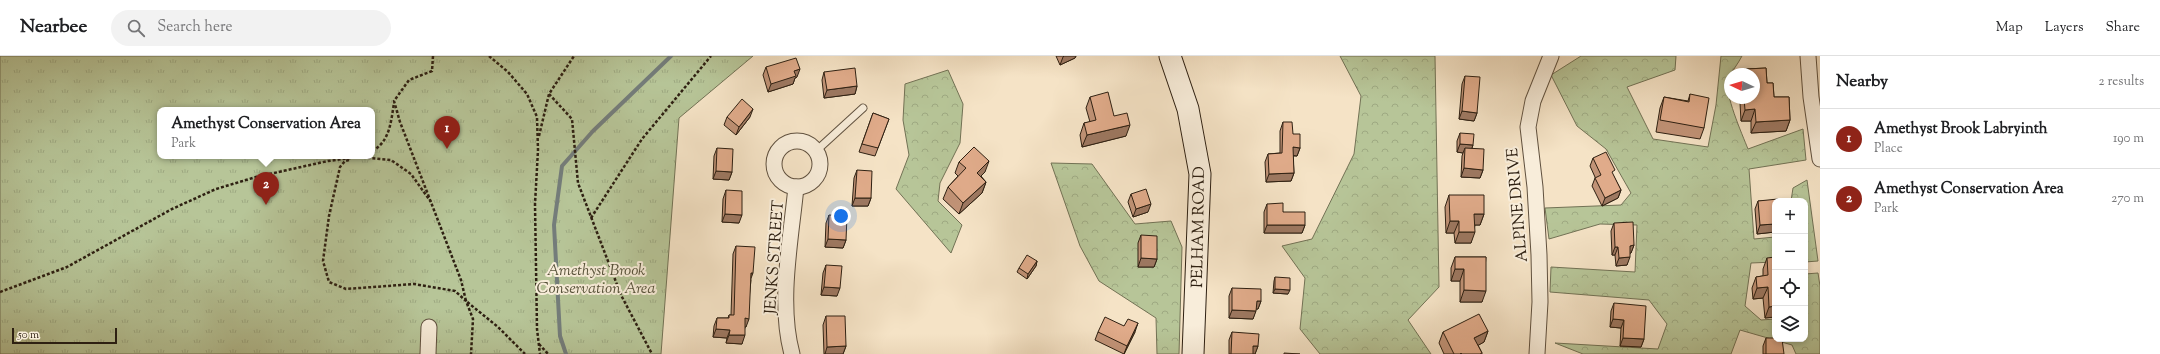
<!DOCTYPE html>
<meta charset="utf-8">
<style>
body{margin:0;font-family:"Sorts Mill Goudy",serif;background:#f2f2f2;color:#202124}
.controls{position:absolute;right:12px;bottom:12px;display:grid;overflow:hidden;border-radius:8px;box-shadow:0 2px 6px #0003}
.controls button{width:36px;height:36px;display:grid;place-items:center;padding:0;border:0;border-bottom:1px solid #e0e0e0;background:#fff;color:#202124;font:20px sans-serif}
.compass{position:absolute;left:1724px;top:12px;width:36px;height:36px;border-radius:50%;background:#fff;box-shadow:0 2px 6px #0003;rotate:274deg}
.scale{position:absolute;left:12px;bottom:10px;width:105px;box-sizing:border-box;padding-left:4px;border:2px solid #2e2012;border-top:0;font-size:11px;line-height:14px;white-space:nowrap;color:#2e2012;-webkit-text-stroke:3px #f8edda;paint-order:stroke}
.you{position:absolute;left:841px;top:160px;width:14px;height:14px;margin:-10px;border:3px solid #fff;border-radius:50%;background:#1a73e8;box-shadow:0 0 0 6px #1a73e833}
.badge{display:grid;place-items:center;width:26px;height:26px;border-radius:50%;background:#8f2418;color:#fff;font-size:13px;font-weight:700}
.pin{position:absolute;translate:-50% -33px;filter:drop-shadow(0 1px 2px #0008)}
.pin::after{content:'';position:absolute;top:21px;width:14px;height:12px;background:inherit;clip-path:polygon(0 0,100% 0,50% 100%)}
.popup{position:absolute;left:157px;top:51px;width:218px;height:52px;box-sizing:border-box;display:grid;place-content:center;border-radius:8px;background:#fff;filter:drop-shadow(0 1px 3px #0005);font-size:13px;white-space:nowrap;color:#757577}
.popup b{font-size:15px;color:#202124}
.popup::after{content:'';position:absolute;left:50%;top:100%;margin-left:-8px;border:8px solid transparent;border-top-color:#fff}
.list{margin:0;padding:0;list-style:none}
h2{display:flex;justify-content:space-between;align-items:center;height:52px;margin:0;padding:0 16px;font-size:17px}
h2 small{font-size:13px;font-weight:400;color:#757577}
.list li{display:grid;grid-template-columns:26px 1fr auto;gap:12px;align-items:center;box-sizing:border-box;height:60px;padding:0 16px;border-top:1px solid #e0e0e0}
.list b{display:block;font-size:15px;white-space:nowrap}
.list p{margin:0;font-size:13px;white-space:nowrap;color:#757577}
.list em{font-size:13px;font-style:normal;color:#757577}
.icon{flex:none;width:22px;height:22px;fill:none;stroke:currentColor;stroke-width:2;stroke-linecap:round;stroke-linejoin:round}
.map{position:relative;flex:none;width:1820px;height:298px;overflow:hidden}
header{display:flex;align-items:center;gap:24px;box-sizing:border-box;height:56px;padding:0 20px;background:#fff;border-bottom:1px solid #e0e0e0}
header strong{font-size:19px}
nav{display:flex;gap:22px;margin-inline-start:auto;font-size:14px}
.search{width:280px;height:36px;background:#f2f2f2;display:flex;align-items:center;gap:10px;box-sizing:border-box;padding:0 14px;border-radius:22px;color:#757577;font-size:15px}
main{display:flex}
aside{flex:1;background:#fff}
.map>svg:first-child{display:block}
.forest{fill:url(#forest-crowns);stroke:#727255}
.park{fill:url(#park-tufts);stroke:#727255;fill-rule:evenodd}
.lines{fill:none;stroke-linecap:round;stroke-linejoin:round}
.stream{stroke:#747d7b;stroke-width:4}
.lane-casing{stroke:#60513f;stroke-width:9}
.street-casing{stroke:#60513f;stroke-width:17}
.secondary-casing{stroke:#2e2012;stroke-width:23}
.path{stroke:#2e2012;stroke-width:2.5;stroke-dasharray:3 2;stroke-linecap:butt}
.lane{stroke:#f8edda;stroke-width:7}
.street{stroke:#f8edda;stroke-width:15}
.secondary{stroke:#f8edda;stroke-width:21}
.wall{fill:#c19377;stroke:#2e2012}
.shaded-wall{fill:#9d7861;stroke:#2e2012}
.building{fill:#e0ab8a;stroke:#2e2012}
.labels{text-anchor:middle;stroke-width:4;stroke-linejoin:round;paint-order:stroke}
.street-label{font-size:16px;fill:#2e2012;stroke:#f8edda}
.park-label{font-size:16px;font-style:italic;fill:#57523a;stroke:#f8edda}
</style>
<header>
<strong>Nearbee</strong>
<div class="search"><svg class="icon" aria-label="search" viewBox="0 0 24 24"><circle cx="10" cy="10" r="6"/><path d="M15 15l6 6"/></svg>Search here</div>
<nav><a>Map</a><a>Layers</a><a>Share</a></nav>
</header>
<main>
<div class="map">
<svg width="1820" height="298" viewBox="0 0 1820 298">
<defs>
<pattern id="forest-crowns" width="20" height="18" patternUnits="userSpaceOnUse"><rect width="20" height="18" fill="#b7c598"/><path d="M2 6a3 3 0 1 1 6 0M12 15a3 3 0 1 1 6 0" fill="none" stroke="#9ea982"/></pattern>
<pattern id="park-tufts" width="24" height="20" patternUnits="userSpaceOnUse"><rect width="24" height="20" fill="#b7c598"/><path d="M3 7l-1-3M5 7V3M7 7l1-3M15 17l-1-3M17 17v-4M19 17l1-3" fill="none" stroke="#9ea982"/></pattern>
</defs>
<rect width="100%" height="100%" fill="#f5e3c6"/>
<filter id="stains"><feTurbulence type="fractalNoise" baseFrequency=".005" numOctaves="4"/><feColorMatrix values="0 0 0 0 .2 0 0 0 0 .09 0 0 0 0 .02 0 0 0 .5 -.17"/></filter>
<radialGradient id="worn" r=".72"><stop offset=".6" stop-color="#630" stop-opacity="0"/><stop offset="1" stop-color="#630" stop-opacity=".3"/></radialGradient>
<g class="forest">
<polygon points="1340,0 1435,0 1439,231 1408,264 1431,298 1320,298 1300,273 1305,222 1282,190 1312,183 1354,98 1361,40"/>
<path d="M1581 0H1676L1675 14 1627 31 1653 83 1708 91 1716 49 1721 0H1742C1738 8 1731 16 1728 24 1724 37 1742 78 1748 93L1803 73 1806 104 1749 113 1754 183 1775 181V206L1751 207 1745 250 1761 264 1775 263V283H1805V218L1818 217 1820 230V298H1796L1792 289 1740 274 1731 298H1583L1555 287 1658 293 1667 268 1649 244 1550 236 1551 211 1635 216 1637 169 1600 168 1549 183 1545 152 1621 149 1631 137 1606 93 1577 70 1551 19Z"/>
<polygon points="948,14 963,48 960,87 940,127 938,145 962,169 951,197 896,133 909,99 903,64 905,28"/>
<polygon points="1051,107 1092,108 1135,168 1171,165 1182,191 1179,298 1157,298 1156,262 1099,225 1080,190"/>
<polygon points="1807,124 1818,205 1805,206 1805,145 1791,145 1793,132"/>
</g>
<path class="park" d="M0 0H753L679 62 661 298H0ZM160 54H372V100H160Z"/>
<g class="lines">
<polyline class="stream" points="566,298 560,280 554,169 562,110 593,75 671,0"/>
<g class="lane-casing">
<polyline id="lane" points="816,95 863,52"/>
</g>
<g class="street-casing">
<g id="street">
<polyline points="1808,0 1811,41 1820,103"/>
<circle cx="797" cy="108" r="23"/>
<polyline points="428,298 429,271"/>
<path d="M792 298C778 247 791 183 796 131"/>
<polyline points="1537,298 1540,246 1539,199 1535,131 1528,71 1533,45 1551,0"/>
</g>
</g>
<g class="secondary-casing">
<polyline id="secondary" points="1170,0 1188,53 1200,118 1193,298"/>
</g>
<g class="path">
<polyline points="433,0 432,15 409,24 394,45 400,66 461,224 466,245 498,271 525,298"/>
<polyline points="489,0 508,16 527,38 537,61 538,94 535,148 537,273 540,298"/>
<polyline points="549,38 572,63 578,127 621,239 652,298"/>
<polyline points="539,80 549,38 574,0"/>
<path d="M372 95C390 86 391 65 394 47"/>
<polyline points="349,104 345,105 340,111 329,160 323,205 329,226 346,233 414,228 455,235 466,245 473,263 471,298"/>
<polyline points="591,162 642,83 711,0"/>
<polyline points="0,236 67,211 172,153 216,133 256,121 328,105 359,101 391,104 411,118 431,146"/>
<polyline points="539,288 548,298"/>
</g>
<use href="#lane" class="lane"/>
<use href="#street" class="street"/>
<use href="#secondary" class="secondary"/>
</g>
<g class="wall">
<polygon points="1056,0 1076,0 1075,2 1060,9"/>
<polygon points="766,11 797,21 795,22 793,28 768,36 763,19"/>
<polygon points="1766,12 1767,27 1773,27 1774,41 1789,41 1790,64 1786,75 1751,77 1751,65 1741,65 1740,47 1741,42 1754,42 1754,18 1745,18 1746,13"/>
<polygon points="824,16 857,30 855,38 824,42 822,24"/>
<polygon points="1465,20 1477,57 1474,65 1459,63 1462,28"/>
<polygon points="1690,38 1704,72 1700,83 1656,76 1660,52 1664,41 1688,45"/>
<polygon points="1090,41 1114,60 1126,80 1082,91 1080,79 1084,67 1090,66 1086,52"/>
<polygon points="873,57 889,63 875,100 859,96"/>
<polygon points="727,61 750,61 736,79 724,69"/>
<polygon points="1283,66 1293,78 1300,92 1297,100 1293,100 1294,117 1291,125 1266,126 1265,106 1268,98 1280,97 1280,75"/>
<polygon points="1460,77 1473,89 1472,92 1483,114 1480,122 1461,121 1462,100 1463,97 1457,96 1457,85"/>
<polygon points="717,92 732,116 729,124 713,123 714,100"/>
<polygon points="1593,102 1613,119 1621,134 1618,142 1602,150 1592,130 1595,122 1595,121 1590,110"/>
<polygon points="959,106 985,116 981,120 986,126 982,137 959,158 943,143 948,131 958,120 955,117"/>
<polygon points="857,114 871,142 868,150 852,150 854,122"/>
<polygon points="726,134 739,167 722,166 723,143"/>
<polygon points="1131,138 1148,156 1133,161 1128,146"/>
<polygon points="1449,139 1484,158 1480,169 1475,169 1471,187 1455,187 1454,177 1446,177 1445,151"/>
<polygon points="1758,145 1775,145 1775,176 1757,178 1755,153"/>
<polygon points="1267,148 1283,156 1305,169 1302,177 1264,177 1264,156"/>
<polygon points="829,159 846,184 843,192 825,191 826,167"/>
<polygon points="1614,167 1634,189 1631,197 1630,197 1627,209 1616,210 1615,199 1612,199 1611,175"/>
<polygon points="1141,179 1157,203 1154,211 1138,211 1138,187"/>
<polygon points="736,190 751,224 746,271 745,271 742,288 726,287 727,282 713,281 714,270 717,262 728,262 729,259 731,259 733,198"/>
<polygon points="1455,201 1486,201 1482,246 1460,246 1460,225 1451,225 1451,212"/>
<polygon points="1767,202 1775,261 1765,262 1763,242 1753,243 1752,232 1756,221 1763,220 1763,213"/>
<polygon points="1037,205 1036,210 1027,223 1017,216 1019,212"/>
<polygon points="826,209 837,240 821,239 823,217"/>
<polygon points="1275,221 1288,238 1273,237 1274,225"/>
<polygon points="1232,232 1261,245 1258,253 1256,253 1253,263 1229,262 1229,240"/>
<polygon points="1614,247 1644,283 1641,291 1620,290 1621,272 1610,271 1611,255"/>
<polygon points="826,260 846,290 843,298 824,298 823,269"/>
<polygon points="1488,275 1484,286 1478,289 1482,297 1482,298 1444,298 1439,287 1443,276"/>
<polygon points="1098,276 1135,276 1124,298 1095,284"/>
<polygon points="1232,276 1258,290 1255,298 1229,298 1229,284"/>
<polygon points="1766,282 1784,298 1763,298 1763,290"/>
</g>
<g class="shaded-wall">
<polygon points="1064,0 1076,0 1075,2 1060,9 1063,1"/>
<polygon points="800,13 797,21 795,22 793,28 768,36 771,28 794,15"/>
<polygon points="857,30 855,38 824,42 827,34"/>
<polygon points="753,53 750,61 736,79 739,71"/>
<polygon points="1755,53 1751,65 1741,65 1745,54"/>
<polygon points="1462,55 1477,57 1474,65 1459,63"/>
<polygon points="1790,64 1786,75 1751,77 1756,66"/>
<polygon points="1130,69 1126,80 1082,91 1087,79"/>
<polygon points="1460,88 1473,89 1470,97 1465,92 1463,97 1457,96"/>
<polygon points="1293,91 1300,92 1297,100 1290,99"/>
<polygon points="989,105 985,116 973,128 977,117"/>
<polygon points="1464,112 1483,114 1480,122 1461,121"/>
<polygon points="716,115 732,116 729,124 713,123"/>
<polygon points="1294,117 1291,125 1266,126 1269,118"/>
<polygon points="986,126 982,137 959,158 963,147"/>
<polygon points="1621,134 1618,142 1602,150 1605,142"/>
<polygon points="855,142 871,142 868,150 852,150"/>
<polygon points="1151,148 1148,156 1133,161 1136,153"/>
<polygon points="725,158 742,159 739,167 722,166"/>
<polygon points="1474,158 1484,158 1480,169 1470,169"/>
<polygon points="1450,165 1459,165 1454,177 1446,177"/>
<polygon points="1775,168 1775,176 1757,178 1760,169"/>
<polygon points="1267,169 1305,169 1302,177 1264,177"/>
<polygon points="1459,176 1475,176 1471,187 1455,187"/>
<polygon points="828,183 846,184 843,192 825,191"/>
<polygon points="1634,189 1631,197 1627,198 1630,190"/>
<polygon points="1615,191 1618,191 1615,199 1612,199"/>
<polygon points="1630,201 1627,209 1616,210 1619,202"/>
<polygon points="1141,202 1157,203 1154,211 1138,211"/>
<polygon points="1037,205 1036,210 1027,223 1028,218"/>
<polygon points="1455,213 1464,213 1460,225 1451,225"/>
<polygon points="751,217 753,217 750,225"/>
<polygon points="824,231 840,232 837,240 821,239"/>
<polygon points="1768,231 1763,242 1753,243 1757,232"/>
<polygon points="1275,233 1290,234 1288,238 1273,237"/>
<polygon points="1464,234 1486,235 1482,246 1460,246"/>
<polygon points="1257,245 1261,245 1258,253 1254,253"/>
<polygon points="1775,250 1775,261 1765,262 1769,251"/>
<polygon points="1232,254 1256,255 1253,263 1229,262"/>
<polygon points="745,262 749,263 746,271 742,270"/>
<polygon points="1613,263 1624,264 1621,272 1610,271"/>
<polygon points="1138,267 1135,276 1124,298 1127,290"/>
<polygon points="716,273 730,274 727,282 713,281"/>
<polygon points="1488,275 1484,286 1470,294 1474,282"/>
<polygon points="729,279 745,279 742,288 726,287"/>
<polygon points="1623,282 1644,283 1641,291 1620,290"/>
<polygon points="846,290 843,298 825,298 827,291"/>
<polygon points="1253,290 1258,290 1255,298 1250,298"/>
</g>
<g class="building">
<polygon points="796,2 800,13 794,15 796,20 771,28 766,11"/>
<polygon points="855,12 857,30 827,34 824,16"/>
<polygon points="1766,12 1767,27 1773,27 1774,41 1789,41 1790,64 1756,66 1755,53 1745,54 1744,42 1754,42 1754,18 1747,18 1746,13"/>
<polygon points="1465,20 1480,21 1477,57 1462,55"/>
<polygon points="1108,36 1114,60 1127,57 1130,69 1087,79 1084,67 1096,64 1090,41"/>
<polygon points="1690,38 1709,42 1704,72 1660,64 1664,41 1689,46"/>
<polygon points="742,43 753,53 739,71 727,61"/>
<polygon points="873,57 889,63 878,92 862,88"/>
<polygon points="1283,66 1292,66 1293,78 1300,78 1300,92 1293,91 1294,117 1269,118 1268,98 1282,97"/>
<polygon points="1460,77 1474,78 1473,89 1460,88"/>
<polygon points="974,91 989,105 977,117 986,126 963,147 948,131 966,112 959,106"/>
<polygon points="717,92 733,93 732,116 716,115"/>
<polygon points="1465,92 1484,93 1483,114 1464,112"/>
<polygon points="1606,96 1615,114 1612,116 1621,134 1605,142 1595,122 1601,119 1593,102"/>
<polygon points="857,114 872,115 871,142 855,142"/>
<polygon points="1146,133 1151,148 1136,153 1131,138"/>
<polygon points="726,134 742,135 742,159 725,158"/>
<polygon points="1449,139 1484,139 1484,158 1474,158 1475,176 1459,176 1459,165 1450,165"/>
<polygon points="1778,143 1778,145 1775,145 1775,168 1760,169 1758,145"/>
<polygon points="1283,147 1283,156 1305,156 1305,169 1267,169 1267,148"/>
<polygon points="829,159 847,160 846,184 828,183"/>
<polygon points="1633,166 1634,189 1630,190 1630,201 1619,202 1618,191 1615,191 1614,167"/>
<polygon points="1141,179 1157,180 1157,203 1141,202"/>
<polygon points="736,190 755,191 753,217 751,217 749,263 745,262 745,279 729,279 730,274 716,273 717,262 729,262 729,259 734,259"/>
<polygon points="1027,199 1037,205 1028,218 1019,212"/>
<polygon points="1455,201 1486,201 1486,235 1464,234 1464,213 1455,213"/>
<polygon points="1775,201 1775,250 1769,251 1768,231 1757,232 1756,221 1768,219 1767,202"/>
<polygon points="826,209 842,210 840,232 824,231"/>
<polygon points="1275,221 1290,222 1290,234 1275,233"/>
<polygon points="1232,232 1261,233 1261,245 1257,245 1256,255 1232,254"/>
<polygon points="1614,247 1646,250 1644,283 1623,282 1624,264 1613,263"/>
<polygon points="1479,258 1488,275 1474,282 1482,297 1480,298 1462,298 1461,297 1460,298 1454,298 1443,276"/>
<polygon points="826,260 845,260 846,290 827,291"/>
<polygon points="1105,261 1124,270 1128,263 1138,267 1127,290 1098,276"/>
<polygon points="1232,276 1259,278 1258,290 1253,290 1253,298 1231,298"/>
<polygon points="1766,282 1775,282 1775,283 1782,283 1784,298 1766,298"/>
<polygon points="1284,297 1300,298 1284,298"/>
</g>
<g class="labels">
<g class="street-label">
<text transform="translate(1516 149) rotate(-95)" y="6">ALPINE DRIVE</text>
<text transform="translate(1197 171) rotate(-89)" y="6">PELHAM ROAD</text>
<text transform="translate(773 201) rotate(-86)" y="6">JENKS STREET</text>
</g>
<g class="park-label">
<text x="596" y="219">Amethyst Brook<tspan x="596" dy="18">Conservation Area</tspan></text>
</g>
</g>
<rect width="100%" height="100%" filter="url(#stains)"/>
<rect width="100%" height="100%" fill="url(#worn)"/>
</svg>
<div class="controls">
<button>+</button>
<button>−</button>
<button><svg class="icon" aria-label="locate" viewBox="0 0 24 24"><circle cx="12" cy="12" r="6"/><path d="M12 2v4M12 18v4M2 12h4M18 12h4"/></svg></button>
<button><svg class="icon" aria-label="layers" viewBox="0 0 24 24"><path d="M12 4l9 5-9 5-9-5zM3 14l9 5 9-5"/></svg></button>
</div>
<svg class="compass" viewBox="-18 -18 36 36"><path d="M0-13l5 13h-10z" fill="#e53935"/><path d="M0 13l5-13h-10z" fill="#757577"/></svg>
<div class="scale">50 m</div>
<div class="you"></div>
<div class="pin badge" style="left:447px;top:93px">1</div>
<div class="pin badge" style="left:266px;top:149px">2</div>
<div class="popup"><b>Amethyst Conservation Area</b>Park</div>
</div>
<aside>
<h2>Nearby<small>2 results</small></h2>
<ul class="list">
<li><span class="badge">1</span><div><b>Amethyst Brook Labryinth</b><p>Place</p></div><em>190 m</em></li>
<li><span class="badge">2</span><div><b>Amethyst Conservation Area</b><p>Park</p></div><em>270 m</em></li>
</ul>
</aside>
</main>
